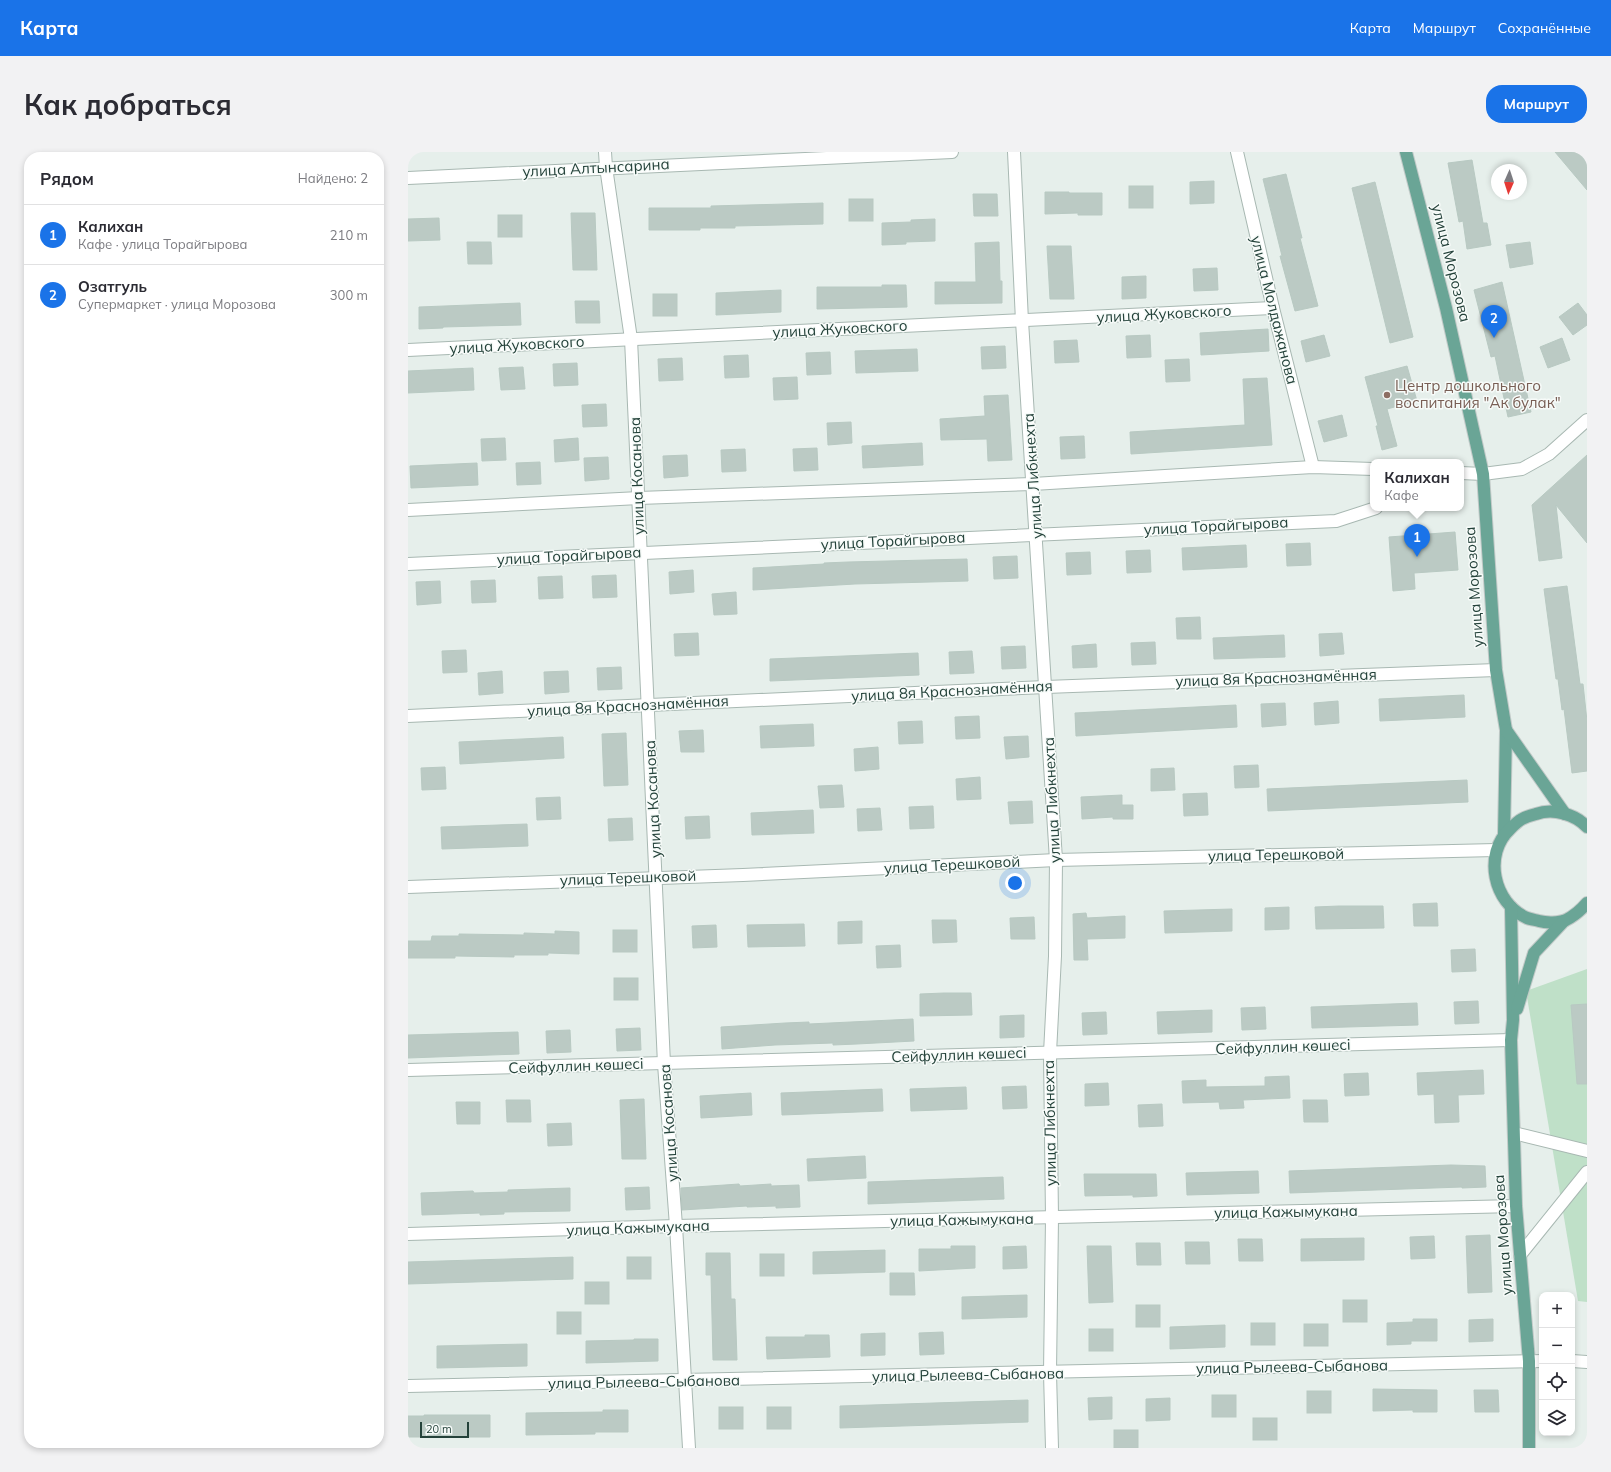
<!DOCTYPE html>
<html lang="ru">
<meta charset="utf-8">
<style>
body{margin:0;font-family:Mulish,sans-serif;background:#f2f2f3;color:#2b2b33}
.controls{position:absolute;right:12px;bottom:12px;display:grid;overflow:hidden;border-radius:8px;box-shadow:0 2px 6px #0003}
.controls button{width:36px;height:36px;display:grid;place-items:center;padding:0;border:0;border-bottom:1px solid #e1e1e2;background:#fff;color:#2b2b33;font:20px sans-serif}
.compass{position:absolute;left:1083px;top:12px;width:36px;height:36px;border-radius:50%;background:#fff;box-shadow:0 2px 6px #0003;rotate:183deg}
.scale{position:absolute;left:12px;bottom:10px;width:49px;box-sizing:border-box;padding-left:4px;border:2px solid #24423a;border-top:0;font-size:11px;line-height:14px;white-space:nowrap;color:#24423a;-webkit-text-stroke:3px #f7fbf9;paint-order:stroke}
.you{position:absolute;left:607px;top:731px;width:14px;height:14px;margin:-10px;border:3px solid #fff;border-radius:50%;background:#1a73e8;box-shadow:0 0 0 6px #1a73e833}
.badge{display:grid;place-items:center;width:26px;height:26px;border-radius:50%;background:#1a73e8;color:#fff;font-size:13px;font-weight:700}
.pin{position:absolute;translate:-50% -33px;filter:drop-shadow(0 1px 2px #0008)}
.pin::after{content:'';position:absolute;top:21px;width:14px;height:12px;background:inherit;clip-path:polygon(0 0,100% 0,50% 100%)}
.popup{position:absolute;left:962px;top:307px;width:94px;height:52px;box-sizing:border-box;display:grid;place-content:center;border-radius:8px;background:#fff;filter:drop-shadow(0 1px 3px #0005);font-size:13px;white-space:nowrap;color:#7c7c81}
.popup b{font-size:15px;color:#2b2b33}
.popup::after{content:'';position:absolute;left:50%;top:100%;margin-left:-8px;border:8px solid transparent;border-top-color:#fff}
.list{margin:0;padding:0;list-style:none}
h2{display:flex;justify-content:space-between;align-items:center;height:52px;margin:0;padding:0 16px;font-size:17px}
h2 small{font-size:13px;font-weight:400;color:#7c7c81}
.list li{display:grid;grid-template-columns:26px 1fr auto;gap:12px;align-items:center;box-sizing:border-box;height:60px;padding:0 16px;border-top:1px solid #e1e1e2}
.list b{display:block;font-size:15px;white-space:nowrap}
.list p{margin:0;font-size:13px;white-space:nowrap;color:#7c7c81}
.list em{font-size:13px;font-style:normal;color:#7c7c81}
.icon{flex:none;width:22px;height:22px;fill:none;stroke:currentColor;stroke-width:2;stroke-linecap:round;stroke-linejoin:round}
.map{position:relative;flex:none;width:1179px;height:1296px;overflow:hidden;border-radius:16px}
header{display:flex;align-items:center;gap:24px;box-sizing:border-box;height:56px;padding:0 20px;background:#1a73e8;color:#fff}
header strong{font-size:19px}
nav{display:flex;gap:22px;margin-inline-start:auto;font-size:14px}
.intro{display:flex;align-items:center;justify-content:space-between;box-sizing:border-box;height:96px;padding:0 24px}
h1{margin:0;font-size:28px}
.button{padding:10px 18px;border-radius:16px;background:#1a73e8;color:#fff;font-size:14px;font-weight:700}
main{display:flex;gap:24px;padding:0 24px}
aside{flex:1;background:#fff;border-radius:16px;box-shadow:0 2px 6px #0003}
.map>svg:first-child{display:block}
.green{fill:#bfe0c8}
.building{fill:#bbcac4;stroke:#b8c9c2}
.lines{fill:none;stroke-linecap:round;stroke-linejoin:round}
.minor-casing{stroke:#a8b8b2;stroke-width:14}
.major-casing{stroke:#c2cac8;stroke-width:14}
.minor{stroke:#fff;stroke-width:12}
.major{stroke:#6aa596;stroke-width:12}
.education-dot{fill:#8d6e63;stroke:#f7fbf9;stroke-width:1.5}
.labels{text-anchor:middle;stroke-width:3;stroke-linejoin:round;paint-order:stroke}
.street-label{font-size:15px;fill:#24423a;stroke:#f7fbf9}
.education-label{font-size:15px;fill:#785e54;stroke:#f7fbf9;text-anchor:start}
</style>
<header>
<strong>Карта</strong>
<nav><a>Карта</a><a>Маршрут</a><a>Сохранённые</a></nav>
</header>
<div class="intro"><h1>Как добраться</h1><a class="button">Маршрут</a></div>
<main>
<aside>
<h2>Рядом<small>Найдено: 2</small></h2>
<ul class="list">
<li><span class="badge">1</span><div><b>Калихан</b><p>Кафе · улица Торайгырова</p></div><em>210 m</em></li>
<li><span class="badge">2</span><div><b>Oзатгуль</b><p>Супермаркет · улица Морозова</p></div><em>300 m</em></li>
</ul>
</aside>
<div class="map">
<svg width="1179" height="1296" viewBox="0 0 1179 1296">
<rect width="100%" height="100%" fill="#e6efeb"/>
<polygon class="green" points="1179,817 1179,1150 1170,1149 1118,839"/>
<g class="building">
<polygon points="1147,0 1179,0 1179,38"/>
<polygon points="1064,8 1075,71 1079,71 1083,93 1059,97 1055,69 1051,70 1040,11"/>
<polygon points="878,22 894,86 892,86 910,154 887,159 872,104 874,104 855,27"/>
<polygon points="806,29 806,51 782,52 782,30"/>
<polygon points="967,30 1005,185 982,191 944,36"/>
<rect x="721" y="34" width="24" height="22"/>
<polygon points="637,40 661,40 661,41 694,41 694,63 670,63 670,61 637,62"/>
<polygon points="565,42 589,42 590,64 566,64"/>
<rect x="441" y="47" width="24" height="22"/>
<polygon points="415,51 415,72 327,74 327,76 292,76 292,78 241,78 241,56 303,56 303,54"/>
<polygon points="163,61 187,61 189,118 165,118"/>
<rect x="90" y="63" width="24" height="22"/>
<polygon points="31,66 32,88 0,89 0,67"/>
<polygon points="527,67 527,89 498,90 498,92 474,93 474,71 503,70 503,68"/>
<polygon points="59,90 83,90 84,112 60,112"/>
<polygon points="591,90 592,129 594,129 594,151 527,152 527,130 568,130 567,91"/>
<polygon points="1122,90 1125,112 1102,116 1098,93"/>
<polygon points="639,94 663,94 666,147 642,147"/>
<polygon points="809,116 810,138 786,139 785,117"/>
<polygon points="738,124 738,146 714,147 714,125"/>
<polygon points="1094,130 1123,260 1100,265 1087,204 1083,205 1066,138"/>
<polygon points="474,133 498,133 499,155 409,157 409,135 474,135"/>
<polygon points="373,138 373,160 308,163 308,141"/>
<rect x="245" y="142" width="24" height="22"/>
<polygon points="167,149 191,149 192,171 168,171"/>
<polygon points="112,151 113,173 35,175 35,176 11,177 11,155"/>
<polygon points="1170,151 1179,163 1179,173 1165,183 1151,165"/>
<polygon points="860,177 861,199 793,203 792,181"/>
<polygon points="742,183 743,205 719,206 718,184"/>
<polygon points="916,183 922,204 898,210 893,189"/>
<polygon points="1154,186 1162,208 1140,216 1132,195"/>
<polygon points="669,188 671,210 647,211 646,189"/>
<polygon points="597,194 598,216 574,217 573,195"/>
<polygon points="509,197 510,219 448,221 447,199"/>
<polygon points="422,200 423,222 399,223 398,201"/>
<polygon points="340,203 341,225 317,226 316,204"/>
<polygon points="274,206 275,228 251,229 250,207"/>
<polygon points="781,207 782,229 758,230 757,208"/>
<polygon points="169,211 170,233 146,234 145,212"/>
<polygon points="999,214 1009,249 979,257 989,294 974,298 968,274 970,274 957,225"/>
<polygon points="115,215 117,237 93,238 91,216"/>
<polygon points="65,216 66,238 0,241 0,219"/>
<polygon points="389,225 390,247 366,248 365,226"/>
<polygon points="859,226 864,293 723,302 722,280 837,273 835,227"/>
<polygon points="600,243 604,308 580,309 579,287 533,288 532,267 577,264 576,244"/>
<polygon points="198,252 199,274 175,275 174,253"/>
<polygon points="934,263 939,284 916,290 910,269"/>
<polygon points="443,270 444,291 420,293 419,271"/>
<polygon points="676,284 677,306 653,307 652,285"/>
<polygon points="97,286 98,308 74,309 73,287"/>
<polygon points="170,286 171,308 147,310 146,288"/>
<polygon points="514,291 515,313 455,316 454,294"/>
<polygon points="409,296 410,318 386,319 385,297"/>
<polygon points="337,297 338,319 314,320 313,298"/>
<polygon points="279,303 280,324 256,326 255,304"/>
<polygon points="1179,303 1179,391 1148,353 1154,406 1131,409 1124,353"/>
<polygon points="200,305 201,327 177,329 176,306"/>
<polygon points="132,310 133,332 109,333 108,311"/>
<polygon points="69,311 70,333 3,336 2,314"/>
<polygon points="1047,380 1050,418 1006,421 1007,437 985,439 981,385"/>
<polygon points="902,391 903,413 879,414 878,392"/>
<polygon points="838,393 839,415 775,418 774,396"/>
<polygon points="742,398 743,420 719,421 718,399"/>
<polygon points="682,400 683,422 659,423 658,401"/>
<polygon points="609,404 610,426 586,427 585,405"/>
<polygon points="559,407 560,429 447,432 345,438 345,416 416,412 416,411 440,410"/>
<polygon points="285,418 286,440 262,442 261,420"/>
<polygon points="208,423 209,445 185,446 184,424"/>
<polygon points="154,424 155,446 131,447 130,425"/>
<polygon points="87,428 88,450 64,451 63,429"/>
<polygon points="32,429 33,451 9,453 8,430"/>
<polygon points="1159,434 1172,532 1175,532 1179,569 1179,619 1164,621 1156,557 1154,558 1150,527 1148,527 1136,437"/>
<polygon points="328,440 329,462 306,463 304,442"/>
<polygon points="792,465 793,487 769,487 768,466"/>
<polygon points="290,481 291,503 267,504 266,482"/>
<polygon points="934,481 936,502 912,504 911,482"/>
<polygon points="876,483 877,505 806,507 805,486"/>
<polygon points="747,490 748,512 724,513 723,491"/>
<polygon points="688,492 689,515 665,516 664,494"/>
<polygon points="617,494 618,516 594,517 593,495"/>
<polygon points="58,498 59,520 35,521 34,499"/>
<polygon points="564,499 566,521 542,522 541,500"/>
<polygon points="510,501 511,523 362,529 362,507"/>
<polygon points="213,515 214,537 190,538 189,516"/>
<polygon points="94,519 95,541 71,543 70,521"/>
<polygon points="160,519 161,540 137,542 136,520"/>
<polygon points="1056,543 1057,565 972,569 971,547"/>
<polygon points="930,549 931,571 907,573 906,551"/>
<polygon points="877,551 878,573 854,575 853,552"/>
<polygon points="828,553 829,575 668,584 667,561"/>
<polygon points="571,564 572,586 548,587 547,565"/>
<polygon points="514,569 515,591 491,592 490,570"/>
<polygon points="405,572 406,594 353,596 352,574"/>
<polygon points="295,578 296,600 273,600 271,579"/>
<polygon points="218,581 220,633 196,634 194,582"/>
<polygon points="620,584 621,605 598,607 596,585"/>
<polygon points="155,585 156,606 52,612 51,590"/>
<polygon points="470,595 471,617 447,619 446,597"/>
<polygon points="850,613 851,635 827,636 826,614"/>
<polygon points="37,615 38,637 14,638 13,616"/>
<polygon points="766,616 767,638 743,639 743,617"/>
<polygon points="572,625 573,647 549,648 548,627"/>
<polygon points="1059,628 1060,650 860,659 859,637"/>
<polygon points="434,633 436,655 412,656 410,634"/>
<polygon points="799,641 800,663 776,664 775,642"/>
<polygon points="714,643 714,653 725,653 725,667 705,667 705,665 674,667 673,645"/>
<polygon points="152,645 153,667 129,668 128,646"/>
<polygon points="624,649 625,671 602,672 600,650"/>
<polygon points="525,654 526,676 502,677 501,655"/>
<polygon points="472,656 474,678 450,679 449,657"/>
<polygon points="405,658 406,681 344,683 343,661"/>
<polygon points="301,664 302,686 278,687 277,665"/>
<polygon points="224,666 225,688 201,689 200,667"/>
<polygon points="119,672 120,694 34,697 33,675"/>
<polygon points="1029,751 1030,774 1006,774 1005,752"/>
<polygon points="931,754 975,754 976,776 908,777 907,755"/>
<polygon points="881,755 881,777 857,778 857,756"/>
<polygon points="824,757 824,779 757,781 756,759"/>
<polygon points="678,761 679,766 717,764 717,786 679,787 680,808 666,808 665,762"/>
<polygon points="626,765 627,787 603,787 602,766"/>
<polygon points="524,768 548,768 549,790 525,791"/>
<polygon points="454,769 454,791 430,792 430,770"/>
<polygon points="396,772 397,794 340,795 339,773"/>
<polygon points="308,773 309,795 285,796 284,774"/>
<rect x="205" y="778" width="24" height="22"/>
<polygon points="147,779 171,780 171,802 140,801 140,803 106,803 106,805 47,804 47,806 0,806 0,789 23,789 24,784 51,784 51,782 116,783 116,781 147,782"/>
<polygon points="492,793 493,815 469,816 468,794"/>
<polygon points="1067,797 1068,819 1044,820 1043,798"/>
<rect x="206" y="826" width="24" height="22"/>
<polygon points="536,841 563,841 564,863 512,864 512,842"/>
<polygon points="1070,849 1071,871 1047,872 1046,850"/>
<polygon points="1009,851 1010,873 904,876 903,855"/>
<polygon points="1179,852 1179,932 1169,932 1163,853"/>
<polygon points="857,855 858,877 834,878 833,856"/>
<polygon points="804,858 804,880 750,882 749,860"/>
<polygon points="698,860 699,882 675,883 674,861"/>
<polygon points="616,863 616,885 592,886 592,864"/>
<polygon points="505,867 506,889 449,892 425,893 425,891 367,893 314,897 313,875 377,871 401,870 401,872"/>
<polygon points="232,876 233,898 209,899 208,877"/>
<polygon points="162,878 163,900 139,901 138,879"/>
<polygon points="110,880 111,902 0,906 0,883"/>
<polygon points="1075,918 1076,942 1050,943 1051,970 1027,971 1026,942 1010,943 1009,921"/>
<polygon points="960,921 961,943 937,944 936,922"/>
<polygon points="881,924 882,946 835,948 836,956 812,957 811,950 775,951 774,929 798,928 798,935 857,934 857,925"/>
<polygon points="700,931 701,953 677,954 677,932"/>
<polygon points="618,934 619,956 595,957 594,935"/>
<polygon points="558,935 559,957 503,959 502,937"/>
<polygon points="474,937 475,959 374,963 373,941"/>
<polygon points="343,941 344,963 293,966 292,944"/>
<polygon points="236,947 238,1007 214,1007 212,948"/>
<polygon points="98,948 122,948 123,970 99,970"/>
<polygon points="895,948 919,948 920,970 896,970"/>
<polygon points="48,950 72,950 72,972 49,972"/>
<polygon points="754,952 755,974 731,975 730,953"/>
<polygon points="163,971 164,993 140,994 139,972"/>
<polygon points="457,1004 458,1026 400,1029 399,1007"/>
<polygon points="1043,1013 1077,1014 1078,1035 1054,1036 1054,1035 882,1041 881,1019"/>
<polygon points="850,1019 851,1041 779,1043 778,1021"/>
<polygon points="676,1022 748,1022 749,1044 725,1045 725,1043 677,1044"/>
<polygon points="595,1025 596,1047 460,1052 460,1030"/>
<polygon points="331,1032 332,1034 363,1032 363,1034 391,1033 392,1055 368,1056 368,1054 339,1055 339,1054 274,1058 273,1036"/>
<polygon points="241,1035 242,1057 218,1058 217,1036"/>
<polygon points="162,1036 162,1059 96,1060 96,1062 72,1063 72,1061 14,1063 13,1041 65,1039 66,1041 100,1040 100,1038"/>
<polygon points="1082,1083 1084,1140 1060,1141 1058,1084"/>
<polygon points="1026,1084 1027,1106 1003,1107 1002,1085"/>
<polygon points="956,1086 956,1108 893,1109 893,1087"/>
<polygon points="830,1087 854,1087 855,1109 831,1109"/>
<polygon points="777,1090 801,1090 802,1112 778,1112"/>
<polygon points="728,1091 752,1091 753,1113 729,1113"/>
<polygon points="543,1094 567,1094 567,1116 511,1119 511,1097 543,1097"/>
<polygon points="618,1094 619,1116 595,1117 595,1095"/>
<polygon points="679,1094 703,1094 705,1150 681,1151"/>
<polygon points="477,1098 477,1120 405,1122 405,1100"/>
<polygon points="298,1101 322,1101 323,1147 327,1147 329,1208 305,1208 303,1123 298,1123"/>
<rect x="352" y="1102" width="24" height="22"/>
<polygon points="165,1105 165,1127 0,1132 0,1110"/>
<rect x="219" y="1105" width="24" height="22"/>
<polygon points="482,1121 506,1121 507,1143 482,1143"/>
<rect x="177" y="1130" width="24" height="22"/>
<polygon points="619,1143 619,1165 554,1167 554,1145"/>
<rect x="935" y="1148" width="24" height="22"/>
<rect x="728" y="1153" width="24" height="22"/>
<rect x="149" y="1160" width="24" height="22"/>
<polygon points="1005,1167 1029,1167 1029,1189 1003,1189 1003,1192 979,1193 979,1171 1005,1170"/>
<polygon points="1085,1167 1085,1189 1061,1190 1061,1168"/>
<rect x="843" y="1171" width="24" height="22"/>
<rect x="896" y="1172" width="24" height="22"/>
<polygon points="817,1173 817,1195 762,1197 762,1175"/>
<rect x="681" y="1177" width="24" height="22"/>
<polygon points="535,1180 536,1202 512,1203 511,1181"/>
<polygon points="477,1181 477,1203 453,1204 453,1182"/>
<polygon points="397,1183 421,1183 422,1205 359,1207 358,1185 397,1185"/>
<polygon points="226,1187 250,1187 250,1209 178,1211 178,1189 226,1188"/>
<polygon points="119,1192 119,1214 29,1216 29,1194"/>
<polygon points="965,1237 1029,1238 1029,1260 1005,1260 1005,1258 965,1259"/>
<polygon points="1066,1238 1090,1238 1091,1260 1067,1260"/>
<rect x="899" y="1239" width="24" height="22"/>
<rect x="804" y="1243" width="24" height="22"/>
<polygon points="704,1245 704,1267 681,1268 680,1246"/>
<polygon points="762,1246 762,1268 738,1269 738,1247"/>
<polygon points="620,1248 620,1270 432,1276 432,1254"/>
<rect x="311" y="1255" width="24" height="22"/>
<rect x="359" y="1255" width="24" height="22"/>
<polygon points="195,1258 220,1258 220,1280 187,1280 187,1282 118,1283 118,1261 195,1260"/>
<polygon points="16,1263 82,1263 82,1285 0,1285 0,1264 16,1264"/>
<rect x="845" y="1266" width="24" height="22"/>
<rect x="706" y="1278" width="24" height="18"/>
</g>
<g class="lines">
<g class="minor-casing">
<g id="minor">
<polyline points="197,0 198,15 223,187 256,912 268,1074 281,1296"/>
<polyline points="606,0 614,169 648,708 647,804 642,901 644,1066 642,1221 644,1296"/>
<polyline points="829,0 865,156 905,315"/>
<polyline points="0,26 544,0"/>
<polyline points="0,198 865,156"/>
<polyline points="1053,321 1075,322 1114,317 1141,302 1179,268"/>
<polyline points="0,358 231,346 625,332 905,315 965,317"/>
<polyline points="0,412 928,369 968,356"/>
<polyline points="0,564 638,535 1088,518"/>
<polyline points="0,735 335,723 648,708 1088,698"/>
<polyline points="0,918 1103,888"/>
<polyline points="1106,981 1179,999"/>
<polyline points="0,1082 268,1074 1108,1054"/>
<polyline points="1112,1103 1179,1020"/>
<polyline points="1164,1209 1179,1210"/>
<polyline points="0,1234 1134,1209"/>
</g>
</g>
<g class="major-casing">
<g id="major">
<polyline points="998,0 1038,156 1075,322 1088,518 1098,578 1096,683"/>
<polyline points="1098,578 1157,662"/>
<path d="M1179 675C1167 662 1145 656 1128 662 1124 663 1118 665 1114 667 1110 669 1106 673 1102 677 1075 702 1085 751 1119 766 1122 767 1127 768 1131 769 1138 771 1151 771 1158 768 1166 764 1173 758 1179 751"/>
<polyline points="1103,755 1105,868 1103,888 1108,1054 1121,1209 1121,1296"/>
<polyline points="1109,857 1126,801 1156,769"/>
</g>
</g>
<use href="#minor" class="minor"/>
<use href="#major" class="major"/>
</g>
<circle class="education-dot" cx="979" cy="243" r="4"/>
<g class="labels">
<g class="street-label">
<text transform="translate(188 16) rotate(-3)" y="5">улица Алтынсарина</text>
<text transform="translate(1043 111) rotate(76)" y="5">улица Морозова</text>
<text transform="translate(866 158) rotate(76)" y="5">улица Молдажанова</text>
<text transform="translate(756 162) rotate(-3)" y="5">улица Жуковского</text>
<text transform="translate(432 177) rotate(-3)" y="5">улица Жуковского</text>
<text transform="translate(109 193) rotate(-3)" y="5">улица Жуковского</text>
<text transform="translate(229 324) rotate(-92)" y="5">улица Косанова</text>
<text transform="translate(625 324) rotate(-94)" y="5">улица Либкнехта</text>
<text transform="translate(808 374) rotate(-3)" y="5">улица Торайгырова</text>
<text transform="translate(485 389) rotate(-3)" y="5">улица Торайгырова</text>
<text transform="translate(161 404) rotate(-3)" y="5">улица Торайгырова</text>
<text transform="translate(1066 435) rotate(-94)" y="5">улица Морозова</text>
<text transform="translate(868 526) rotate(-2)" y="5">улица 8я Краснознамённая</text>
<text transform="translate(544 539) rotate(-3)" y="5">улица 8я Краснознамённая</text>
<text transform="translate(220 554) rotate(-3)" y="5">улица 8я Краснознамённая</text>
<text transform="translate(245 647) rotate(-93)" y="5">улица Косанова</text>
<text transform="translate(644 648) rotate(-93)" y="5">улица Либкнехта</text>
<text transform="translate(868 703) rotate(-1)" y="5">улица Терешковой</text>
<text transform="translate(544 713) rotate(-3)" y="5">улица Терешковой</text>
<text transform="translate(220 726) rotate(-2)" y="5">улица Терешковой</text>
<text transform="translate(875 895) rotate(-2)" y="5">Сейфуллин көшесі</text>
<text transform="translate(551 903) rotate(-2)" y="5">Сейфуллин көшесі</text>
<text transform="translate(168 914) rotate(-2)" y="5">Сейфуллин көшесі</text>
<text transform="translate(261 971) rotate(-94)" y="5">улица Косанова</text>
<text transform="translate(642 971) rotate(-91)" y="5">улица Либкнехта</text>
<text transform="translate(878 1060) rotate(-1)" y="5">улица Кажымукана</text>
<text transform="translate(554 1068) rotate(-1)" y="5">улица Кажымукана</text>
<text transform="translate(230 1076) rotate(-2)" y="5">улица Кажымукана</text>
<text transform="translate(1095 1083) rotate(-94)" y="5">улица Морозова</text>
<text transform="translate(884 1215) rotate(-1)" y="5">улица Рылеева-Сыбанова</text>
<text transform="translate(560 1223) rotate(-1)" y="5">улица Рылеева-Сыбанова</text>
<text transform="translate(236 1230) rotate(-1)" y="5">улица Рылеева-Сыбанова</text>
</g>
<g class="education-label">
<text x="987" y="239">Центр дошкольного<tspan x="987" dy="17">воспитания "Ак булак"</tspan></text>
</g>
</g>
</svg>
<div class="controls">
<button>+</button>
<button>−</button>
<button><svg class="icon" aria-label="locate" viewBox="0 0 24 24"><circle cx="12" cy="12" r="6"/><path d="M12 2v4M12 18v4M2 12h4M18 12h4"/></svg></button>
<button><svg class="icon" aria-label="layers" viewBox="0 0 24 24"><path d="M12 4l9 5-9 5-9-5zM3 14l9 5 9-5"/></svg></button>
</div>
<svg class="compass" viewBox="-18 -18 36 36"><path d="M0-13l5 13h-10z" fill="#e53935"/><path d="M0 13l5-13h-10z" fill="#7c7c81"/></svg>
<div class="scale">20 m</div>
<div class="you"></div>
<div class="pin badge" style="left:1009px;top:405px">1</div>
<div class="popup"><b>Калихан</b>Кафе</div>
<div class="pin badge" style="left:1086px;top:186px">2</div>
</div>
</main>
